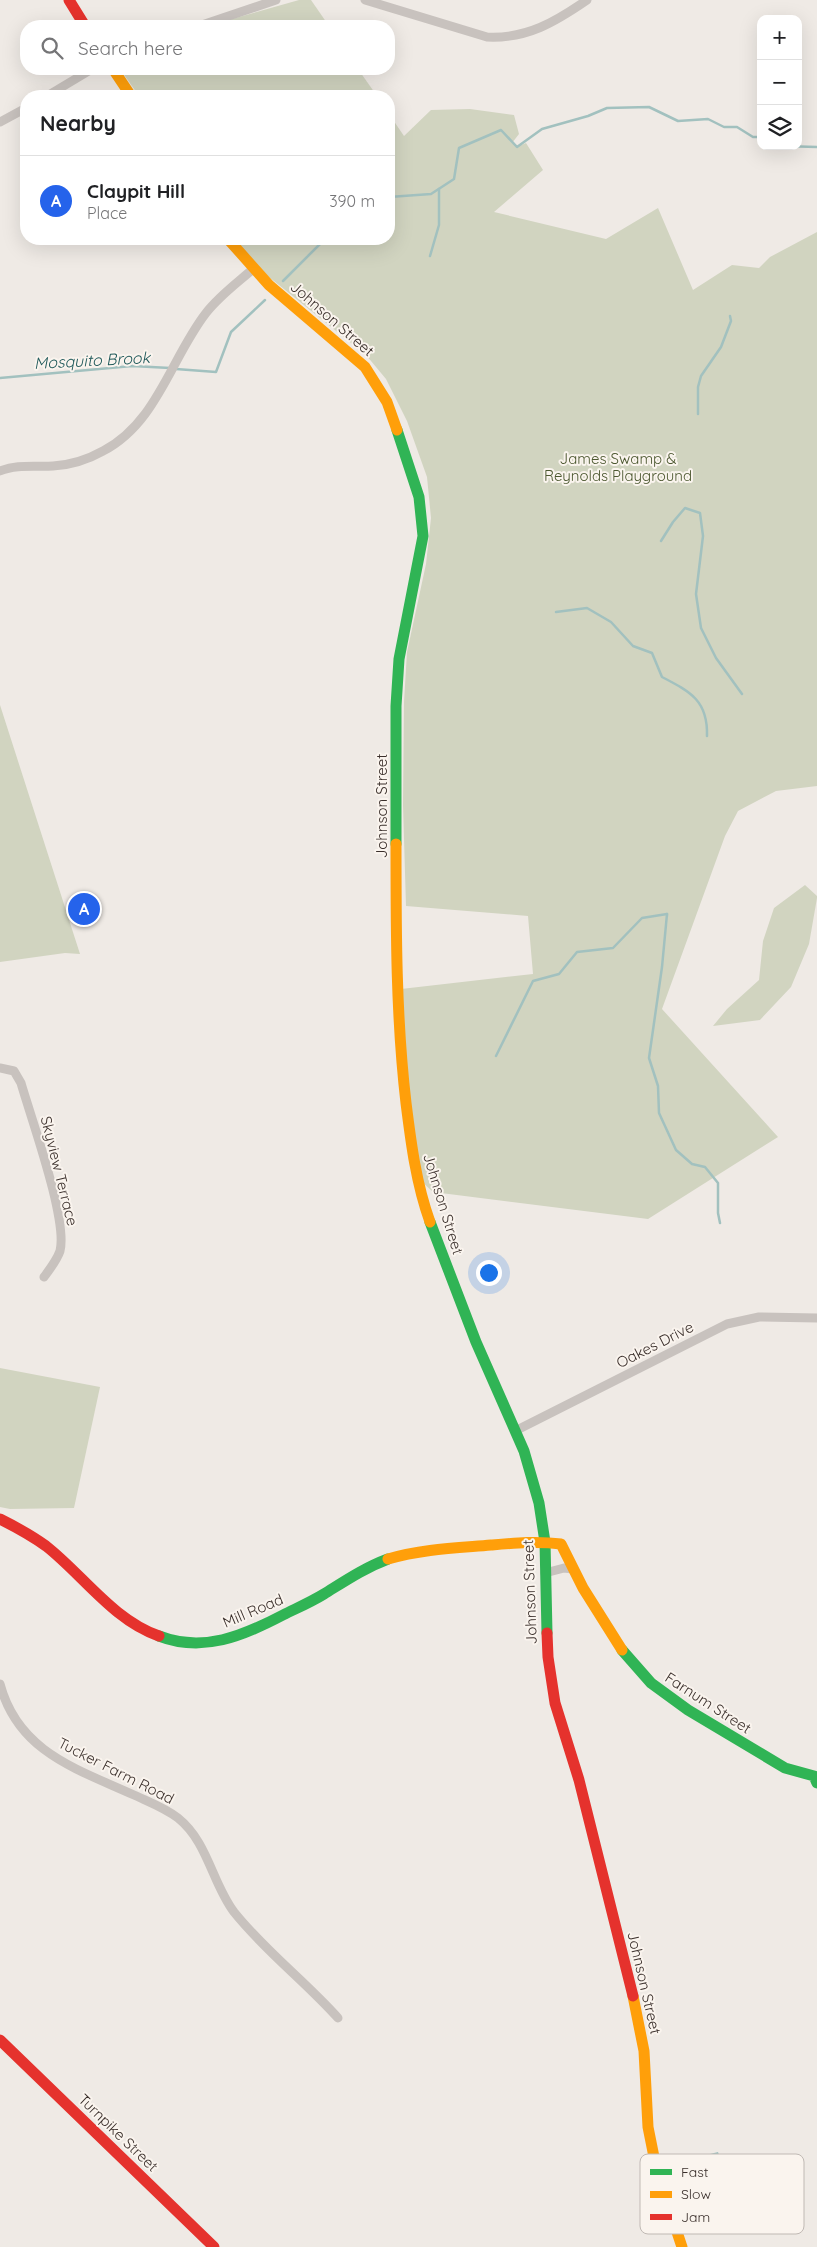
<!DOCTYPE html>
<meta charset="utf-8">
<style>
body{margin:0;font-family:Quicksand,sans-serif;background:#f6f6f6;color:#202124}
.controls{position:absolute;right:15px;top:15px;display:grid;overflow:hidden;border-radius:10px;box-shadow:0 5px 20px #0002}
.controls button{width:45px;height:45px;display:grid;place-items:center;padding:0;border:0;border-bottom:1px solid #e0e0e0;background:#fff;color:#202124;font:25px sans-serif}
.you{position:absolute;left:488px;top:1272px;width:18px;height:18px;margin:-12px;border:4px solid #fff;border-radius:50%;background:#1a73e8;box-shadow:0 0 0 8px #1a73e833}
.badge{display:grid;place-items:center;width:32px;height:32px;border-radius:50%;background:#2563eb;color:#fff;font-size:16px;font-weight:700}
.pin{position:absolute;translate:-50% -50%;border:2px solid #fff;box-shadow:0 1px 5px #0006}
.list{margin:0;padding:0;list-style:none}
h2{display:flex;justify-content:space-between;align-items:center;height:65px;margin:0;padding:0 20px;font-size:21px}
h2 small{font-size:16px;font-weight:400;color:#757577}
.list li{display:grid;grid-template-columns:32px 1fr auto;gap:15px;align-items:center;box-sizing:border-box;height:90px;padding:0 20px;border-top:1px solid #e0e0e0}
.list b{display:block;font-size:19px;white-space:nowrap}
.list p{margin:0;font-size:16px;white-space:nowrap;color:#757577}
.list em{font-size:16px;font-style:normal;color:#757577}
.icon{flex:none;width:28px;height:28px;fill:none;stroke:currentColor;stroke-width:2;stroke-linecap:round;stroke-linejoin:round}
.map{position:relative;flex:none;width:817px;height:2247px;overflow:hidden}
.search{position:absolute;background:#fff;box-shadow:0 5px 20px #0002;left:20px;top:20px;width:375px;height:55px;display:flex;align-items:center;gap:12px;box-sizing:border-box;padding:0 18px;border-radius:20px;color:#757577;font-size:19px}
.panel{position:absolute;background:#fff;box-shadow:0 5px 20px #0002;left:20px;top:90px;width:375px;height:155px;border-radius:20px}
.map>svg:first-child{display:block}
.green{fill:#d1d4c0}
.water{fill:#a2c1bf}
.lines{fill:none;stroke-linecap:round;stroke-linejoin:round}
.stream{stroke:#a2c1bf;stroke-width:2.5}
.street{stroke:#c8c2be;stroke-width:9}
.fast{stroke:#30b455;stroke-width:11}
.slow{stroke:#ff9f0a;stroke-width:11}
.jam{stroke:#e5322d;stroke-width:11}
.labels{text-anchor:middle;stroke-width:4;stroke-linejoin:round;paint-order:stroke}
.street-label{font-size:15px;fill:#3a2f2b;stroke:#faf4ee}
.park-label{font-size:15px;fill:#4b572f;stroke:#faf4ee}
.water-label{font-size:16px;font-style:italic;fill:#215a5b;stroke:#faf4ee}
.key{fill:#faf4ee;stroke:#c0b9b4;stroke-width:1}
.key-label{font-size:14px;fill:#3a2f2b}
</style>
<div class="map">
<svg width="817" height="2247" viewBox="0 0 817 2247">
<rect width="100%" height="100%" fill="#efeae5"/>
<g class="green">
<polygon points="299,0 311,0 329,26 207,26"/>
<polygon points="120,69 358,69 377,96 139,96"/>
<polygon points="470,109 514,115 519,134 512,143 519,146 526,143 543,170 494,212 606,239 658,208 693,290 732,265 759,268 770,257 817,232 817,786 776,791 738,811 725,836 662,1009 778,1137 648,1219 433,1192 421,1181 414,1158 401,989 533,974 528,916 406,906 403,805 404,702 407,652 426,564 431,518 427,477 407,421 386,379 366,355 264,273 235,239 389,239 389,114 404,136 431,110"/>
<polygon points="0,705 80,954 65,953 0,962"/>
<polygon points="805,885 817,896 817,898 809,944 791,987 760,1020 713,1026 727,1009 759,980 763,941 774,908"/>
<polygon points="0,1368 100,1387 74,1508 10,1509 0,1507"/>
</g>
<polygon class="water" points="718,2152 723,2166 715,2169 710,2154"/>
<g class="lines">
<g class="stream">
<polyline points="781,146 817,147"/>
<polyline points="389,197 431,194 454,179 459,148 501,130 517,147 542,129 588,116 607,108 649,107 678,121 708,119 724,127 737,127 753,137 761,137"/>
<polyline points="430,256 439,225 439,189"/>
<polyline points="283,281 325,239"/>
<polyline points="176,369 216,372 231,332 265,300"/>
<polyline points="0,378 132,366 170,368"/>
<polyline points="698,414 698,387 701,376 721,347 731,321 730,316"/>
<polyline points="661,541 673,522 685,508 700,513 703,536 696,594 701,628 716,658 742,694"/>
<path d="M556 612 587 608 611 622 633 646 652 653 662 677C691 692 708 701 707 736"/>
<polyline points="667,916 667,914 662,967 649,1058 658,1086 659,1113 676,1150 692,1164 705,1167 718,1183 718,1213 720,1223"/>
<polyline points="496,1056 533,981 559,974 577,952 613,948 642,918 667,914"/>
</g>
<g class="street">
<path d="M365 0 487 37C527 39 555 22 587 0"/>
<polyline points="199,26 276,0"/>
<polyline points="47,96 92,69"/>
<polyline points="0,122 26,108"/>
<path d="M0 471C16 464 35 467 53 466 71 465 87 460 103 451 157 423 171 358 206 313 219 296 237 283 253 269"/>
<path d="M0 1068 14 1071 21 1083C31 1118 68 1220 60 1251 57 1260 50 1269 44 1277"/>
<polyline points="515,1431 727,1324 759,1317 817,1318"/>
<polyline points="545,1573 564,1568 573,1569"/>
<path d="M0 1684C18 1752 77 1769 134 1795 149 1802 165 1808 178 1818 208 1842 212 1883 234 1912 265 1951 305 1981 338 2018"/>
</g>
<g class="fast">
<polyline points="396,844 396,706 399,659 423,536 419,497 397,430"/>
<polyline points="430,1222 476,1342 524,1451 539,1503 545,1542 547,1633"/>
<path d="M159 1636C203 1653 243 1636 283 1615 297 1608 311 1602 324 1594 345 1581 364 1568 388 1559"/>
<polyline points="622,1650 651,1683 688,1710 785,1768 814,1776 817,1783"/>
</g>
<g class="slow">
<polyline points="113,69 131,96"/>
<polyline points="228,239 269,285 365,367 387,402 397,430"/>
<path d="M396 844C396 931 396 1017 406 1103 411 1143 416 1183 430 1222"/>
<path d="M388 1559C422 1549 456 1548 491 1545 515 1543 538 1541 561 1544L583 1588 622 1650"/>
<polyline points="633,1996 644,2051 648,2127 657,2172 682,2247"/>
</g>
<g class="jam">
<polyline points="69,0 85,26"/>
<path d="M0 1519C16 1527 31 1535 46 1546 83 1575 113 1620 159 1636"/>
<polyline points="547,1633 548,1657 555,1703 579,1780 633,1996"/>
<polyline points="0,2040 214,2247"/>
</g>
</g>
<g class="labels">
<g class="street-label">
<text transform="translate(332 319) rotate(41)" y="5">Johnson Street</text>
<text transform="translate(382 806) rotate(-90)" y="5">Johnson Street</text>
<text transform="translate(59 1171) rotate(76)" y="5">Skyview Terrace</text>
<text transform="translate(443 1204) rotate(73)" y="5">Johnson Street</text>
<text transform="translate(655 1345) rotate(-27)" y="5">Oakes Drive</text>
<text transform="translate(530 1592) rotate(-92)" y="5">Johnson Street</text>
<text transform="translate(253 1611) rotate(-23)" y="5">Mill Road</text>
<text transform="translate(708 1703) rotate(33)" y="5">Farnum Street</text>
<text transform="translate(116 1771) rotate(27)" y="5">Tucker Farm Road</text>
<text transform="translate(644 1983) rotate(77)" y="5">Johnson Street</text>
<text transform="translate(118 2133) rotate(44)" y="5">Turnpike Street</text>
</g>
<g class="park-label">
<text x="618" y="464">James Swamp &amp;<tspan x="618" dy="17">Reynolds Playground</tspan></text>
</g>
<g class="water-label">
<text transform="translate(92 360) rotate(-3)" y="6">Mosquito Brook</text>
</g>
</g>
<rect x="640" y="2154" width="164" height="80" rx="8" class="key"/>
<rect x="650" y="2169" width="22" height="6" fill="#30b455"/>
<rect x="650" y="2191" width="22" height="7" fill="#ff9f0a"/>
<rect x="650" y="2214" width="22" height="6" fill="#e5322d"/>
<g class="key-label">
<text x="681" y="2177">Fast</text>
<text x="681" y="2199">Slow</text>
<text x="681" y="2222">Jam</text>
</g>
</svg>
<div class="controls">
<button>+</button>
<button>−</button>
<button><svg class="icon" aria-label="layers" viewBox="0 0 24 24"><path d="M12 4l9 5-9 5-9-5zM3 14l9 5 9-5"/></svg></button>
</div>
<div class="you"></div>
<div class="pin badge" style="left:84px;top:909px">A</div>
<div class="search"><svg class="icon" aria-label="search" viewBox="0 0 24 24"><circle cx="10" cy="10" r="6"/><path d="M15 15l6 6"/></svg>Search here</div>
<section class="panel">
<h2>Nearby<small></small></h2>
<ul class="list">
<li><span class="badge">A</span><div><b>Claypit Hill</b><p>Place</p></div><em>390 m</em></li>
</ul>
</section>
</div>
